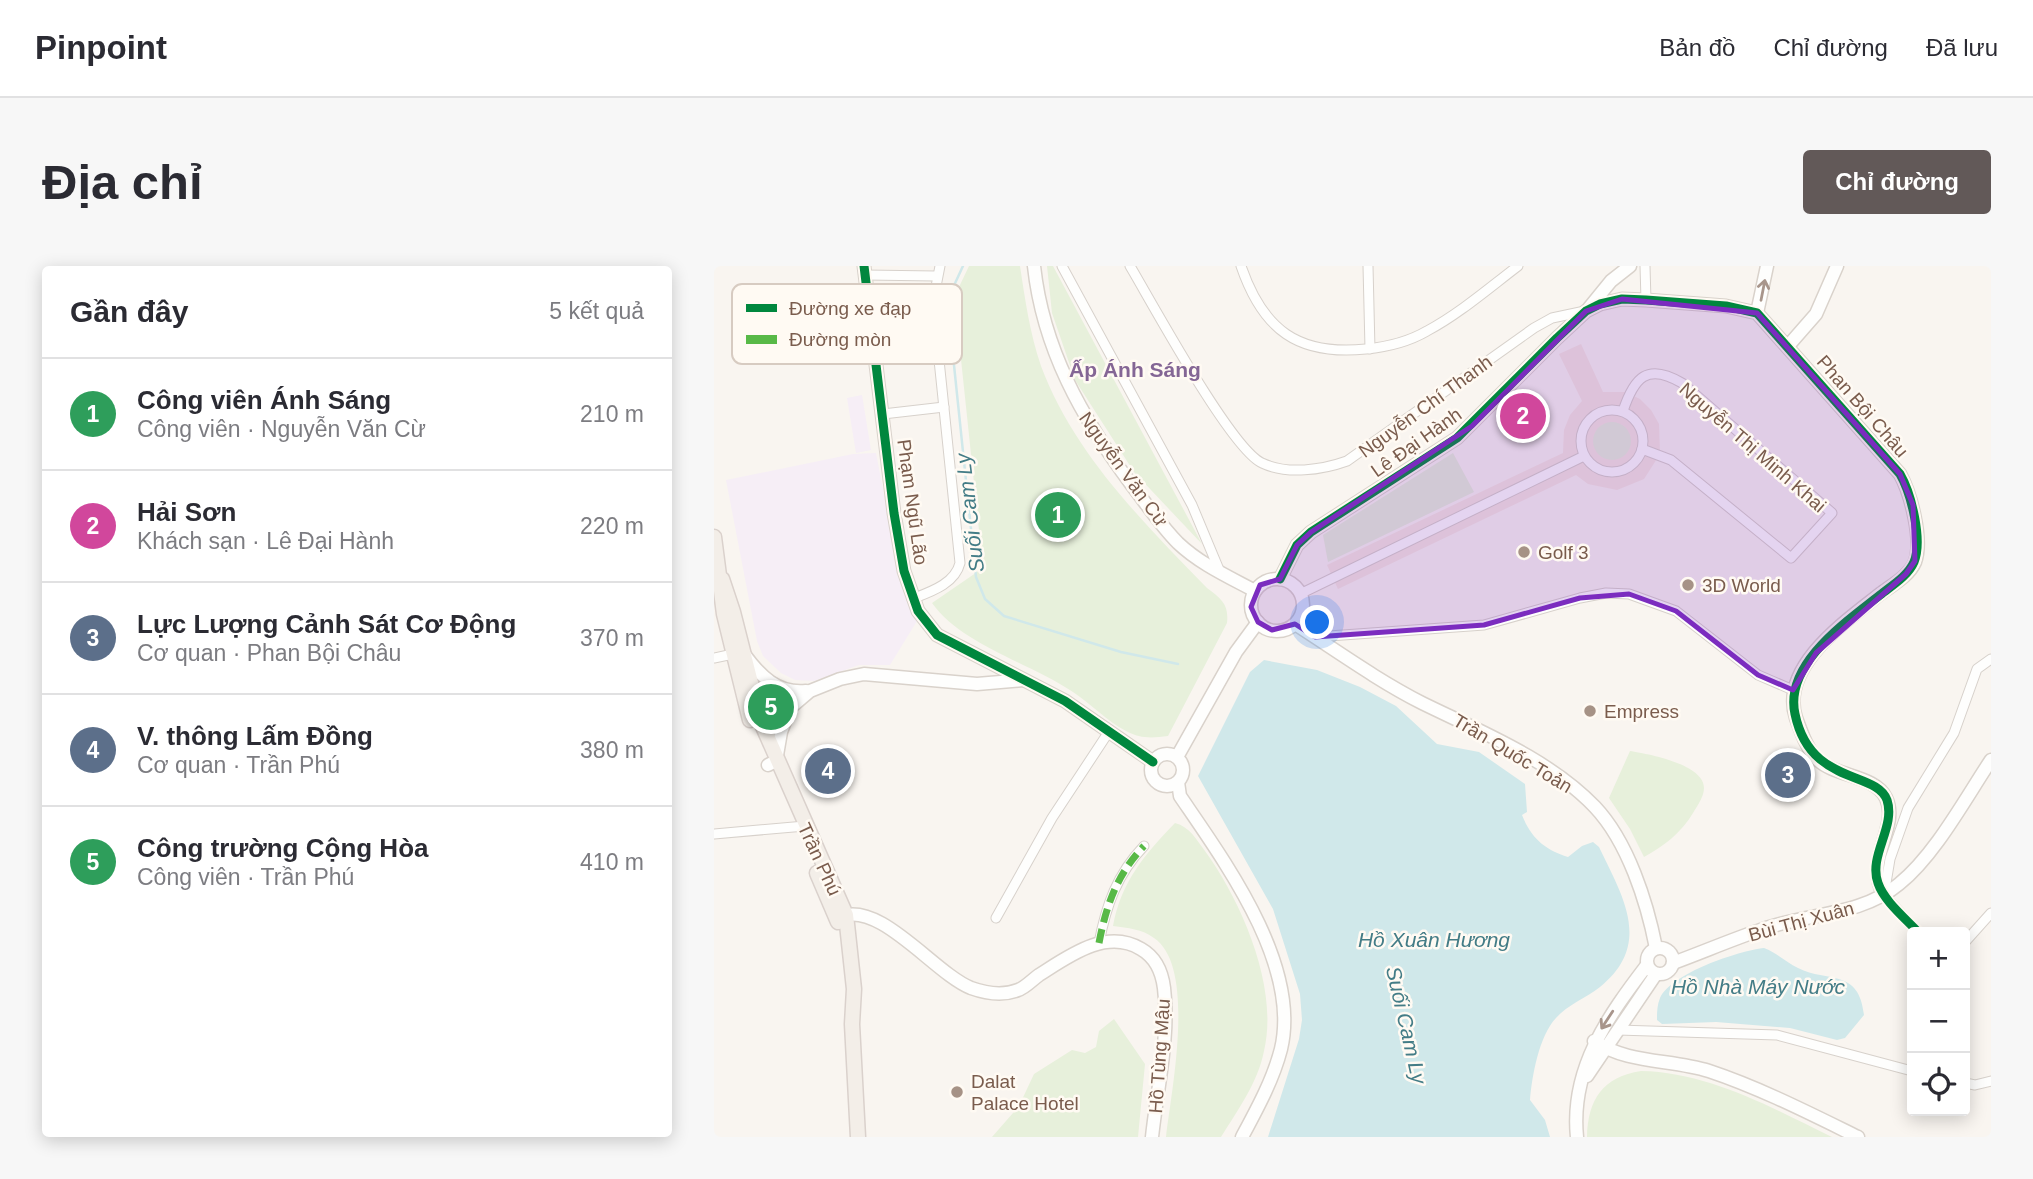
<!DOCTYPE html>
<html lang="vi">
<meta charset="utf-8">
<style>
body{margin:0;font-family:Arial,sans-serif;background:#f7f7f7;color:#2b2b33}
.controls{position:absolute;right:21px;bottom:21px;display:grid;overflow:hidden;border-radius:7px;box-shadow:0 4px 18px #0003}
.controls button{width:63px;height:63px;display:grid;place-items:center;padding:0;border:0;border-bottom:2px solid #e1e1e2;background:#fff;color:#2b2b33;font:35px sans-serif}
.you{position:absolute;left:604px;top:357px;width:24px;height:24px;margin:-18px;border:5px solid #fff;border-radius:50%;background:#1a73e8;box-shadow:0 0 0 10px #1a73e833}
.badge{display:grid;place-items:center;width:46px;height:46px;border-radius:50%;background:#625958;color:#fff;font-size:23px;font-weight:700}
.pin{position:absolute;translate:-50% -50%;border:4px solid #fff;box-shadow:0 2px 7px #0006}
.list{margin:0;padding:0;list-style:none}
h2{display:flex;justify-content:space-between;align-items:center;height:91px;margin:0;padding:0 28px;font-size:30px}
h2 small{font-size:23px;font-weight:400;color:#7c7c81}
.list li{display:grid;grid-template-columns:46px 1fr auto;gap:21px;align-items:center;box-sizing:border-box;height:112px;padding:0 28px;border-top:2px solid #e1e1e2}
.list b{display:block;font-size:26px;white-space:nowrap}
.list p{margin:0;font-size:23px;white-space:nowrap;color:#7c7c81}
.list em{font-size:23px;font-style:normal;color:#7c7c81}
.icon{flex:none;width:38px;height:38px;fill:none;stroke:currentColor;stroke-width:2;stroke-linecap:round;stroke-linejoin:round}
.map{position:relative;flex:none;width:1277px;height:871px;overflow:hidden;border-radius:7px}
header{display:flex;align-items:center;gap:42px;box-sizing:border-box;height:98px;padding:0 35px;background:#fff;border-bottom:2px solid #e1e1e2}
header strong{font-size:33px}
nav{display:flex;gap:38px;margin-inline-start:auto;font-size:24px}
.intro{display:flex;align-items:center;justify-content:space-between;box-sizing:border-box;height:168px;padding:0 42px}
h1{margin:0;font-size:49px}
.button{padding:18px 32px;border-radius:7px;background:#625958;color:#fff;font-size:24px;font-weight:700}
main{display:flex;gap:42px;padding:0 42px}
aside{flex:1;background:#fff;border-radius:7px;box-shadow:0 4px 18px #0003}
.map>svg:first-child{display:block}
.commercial{fill:#f6e8e1}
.education{fill:#f6eef6}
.green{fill:#e7f0db}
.water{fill:#d0e8ea}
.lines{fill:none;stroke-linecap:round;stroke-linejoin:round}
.stream{stroke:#d0e8ea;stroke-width:2.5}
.street-casing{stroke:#d7d1cb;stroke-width:11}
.secondary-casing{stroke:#d9d2cb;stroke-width:15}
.primary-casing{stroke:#dad1cc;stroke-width:17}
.street{stroke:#fefefd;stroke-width:9}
.secondary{stroke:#fefefd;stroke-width:12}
.primary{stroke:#f3eee8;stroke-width:14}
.quiet{stroke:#58b947;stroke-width:7;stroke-dasharray:14 7;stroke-linecap:butt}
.cycleway-casing{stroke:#fffaf3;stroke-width:13}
.cycleway{stroke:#00873e;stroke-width:9}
.oneway{stroke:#a8958b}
.marked{fill:#7b2cbf;fill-opacity:0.2;stroke:#7b2cbf;stroke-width:5;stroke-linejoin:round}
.poi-dot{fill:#a69286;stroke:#fffaf3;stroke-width:2.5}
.labels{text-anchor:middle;stroke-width:5;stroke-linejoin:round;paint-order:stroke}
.street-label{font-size:19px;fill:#7a5c4d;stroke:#fffaf3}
.poi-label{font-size:19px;fill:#7a5c4d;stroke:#fffaf3;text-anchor:start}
.neighbourhood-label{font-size:21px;font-weight:bold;fill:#846695;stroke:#fffaf3}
.water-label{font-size:21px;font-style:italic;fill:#437c86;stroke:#fffaf3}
.key{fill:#fffaf3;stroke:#d7cbc1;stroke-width:2}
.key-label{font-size:19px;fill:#7a5c4d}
</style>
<header>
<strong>Pinpoint</strong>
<nav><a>Bản đồ</a><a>Chỉ đường</a><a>Đã lưu</a></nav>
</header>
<div class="intro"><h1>Địa chỉ</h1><a class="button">Chỉ đường</a></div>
<main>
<aside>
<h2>Gần đây<small>5 kết quả</small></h2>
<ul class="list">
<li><span class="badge" style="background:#2e9e5b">1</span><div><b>Công viên Ánh Sáng</b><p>Công viên · Nguyễn Văn Cừ</p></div><em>210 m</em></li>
<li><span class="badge" style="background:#d1479c">2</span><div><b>Hải Sơn</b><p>Khách sạn · Lê Đại Hành</p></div><em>220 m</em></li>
<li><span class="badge" style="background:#5c6f8a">3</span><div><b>Lực Lượng Cảnh Sát Cơ Động</b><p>Cơ quan · Phan Bội Châu</p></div><em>370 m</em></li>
<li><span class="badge" style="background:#5c6f8a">4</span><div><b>V. thông Lấm Đồng</b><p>Cơ quan · Trần Phú</p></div><em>380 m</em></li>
<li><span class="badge" style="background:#2e9e5b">5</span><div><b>Công trường Cộng Hòa</b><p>Công viên · Trần Phú</p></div><em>410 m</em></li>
</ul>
</aside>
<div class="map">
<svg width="1277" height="871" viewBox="0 0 1277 871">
<rect width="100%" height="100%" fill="#f9f5f0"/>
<polygon class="commercial" points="867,78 889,126 911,126 926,133 937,144 945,158 946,188 930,213 903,224 874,218 862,209 624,323 613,299 849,187 850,164 856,149 868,135 845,88"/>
<g class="education">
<polygon points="148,129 157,184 142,187 133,132"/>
<polygon points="162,187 186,311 203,355 176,399 145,399 100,415 81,414 67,407 49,390 43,375 12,214 139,188"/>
</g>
<g class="green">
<path d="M255 0H306C311 33 316 68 327 100 360 188 429 256 493 322 508 333 515 339 513 357L454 470C438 472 427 473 412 465 393 455 377 438 359 426 316 397 248 379 218 337L269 302 242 46 245 21Z"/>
<polygon points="333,0 339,0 488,278 420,206 361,114 338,47"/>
<circle cx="898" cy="175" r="19"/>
<polygon points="739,187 760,226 614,296 609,269"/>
<polygon points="47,418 57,423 66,443 63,463 55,467 44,423"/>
<path d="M916 485C934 488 990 498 990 522 990 531 983 540 979 547 967 567 950 580 930 591L916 563 895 532Z"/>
<path d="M461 557C476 561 482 573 491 585 528 636 565 722 550 785 544 816 524 844 507 871H452C457 826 483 701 440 672 428 663 414 662 399 660 407 616 431 588 461 557Z"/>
<polygon points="400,753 431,798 424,871 278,871 305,840 320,808 358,784 371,787 382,781 385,765"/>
<path d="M927 805C994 806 1059 842 1118 871H873C874 833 889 811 927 805Z"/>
</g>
<g class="water">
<path d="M550 394 603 404 646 421 682 440 723 478 765 486 811 518 813 546 808 549C817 572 831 584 854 591L868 580 879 576 885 581C909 631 939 678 886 721 872 732 853 739 842 752 825 770 818 810 816 834L831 854 836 871H554L585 773 588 754 586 728 559 643 484 510 536 406Z"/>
<path d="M1050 682C1063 687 1072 696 1084 702 1114 717 1145 702 1150 749L1131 772 1123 774 1076 762 1002 756 948 758 943 754C943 747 943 739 946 732 958 707 1024 685 1050 682Z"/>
</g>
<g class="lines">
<polyline class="stream" points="249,0 237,26 235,51 262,311 271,333 290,350 407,386 464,398"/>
<g class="street-casing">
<g id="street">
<polyline points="348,0 478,239 506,306"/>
<path d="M416 0C438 37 517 183 548 197 573 209 608 204 633 195L820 62 838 52 871 45"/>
<path d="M527 0C549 64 584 90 652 83 673 81 694 76 713 65 745 48 775 22 804 0"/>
<polyline points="654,0 656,83"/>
<polyline points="931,0 932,34"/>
<polyline points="151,9 222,10"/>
<circle cx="898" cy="175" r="31"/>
<path d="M909 145C920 112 933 96 968 117L1118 247 1077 292 957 194 928 183"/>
<polyline points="169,148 230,141"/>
<polyline points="586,328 870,190"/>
<path d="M198 333C216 326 241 318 246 297L219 36 226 0"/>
<polyline points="601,371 770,359 866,332 892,327 915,328 962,345 1044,409 1079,424"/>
<polyline points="0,392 19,388"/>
<polyline points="0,568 91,560"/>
<polyline points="282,652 338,552 394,467"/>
<polyline points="1204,666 1170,629 1176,593 1194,542 1240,467 1263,403 1277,393"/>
<polyline points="1251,676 1277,647"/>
<path d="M385 677C392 640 403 608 430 580"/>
<polyline points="904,764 1063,769 1198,805"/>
<polyline points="1251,817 1261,819 1277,815"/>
</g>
</g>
<g class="secondary-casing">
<g id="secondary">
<polyline points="150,0 180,247 190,305 204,345 223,369 351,435 439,496"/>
<path d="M320 0C329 83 368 152 417 218 432 237 446 259 464 277 486 298 515 311 541 325"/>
<polyline points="875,42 897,15 916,0"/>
<polyline points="1043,47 1053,0"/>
<polyline points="1074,80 1102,48 1123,0"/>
<path d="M566 313 583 279 597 266 743 172 843 72 872 45 886 38 908 33 932 34 1012 40 1043 47 1186 208C1197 228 1209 274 1201 296 1195 310 1178 319 1166 328 1132 355 1065 401 1082 452 1087 465 1093 484 1104 494 1122 511 1161 509 1172 532 1186 562 1149 593 1170 629"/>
<circle cx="563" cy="339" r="26"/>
<path d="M581 358C623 385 663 414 708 437 767 466 835 493 881 541 914 576 933 636 942 682"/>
<path d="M30 388C46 410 64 428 92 425"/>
<circle cx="453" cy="504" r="16"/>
<polyline points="463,491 522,386 544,356"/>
<polyline points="54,499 62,495 67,466 76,442 96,425 126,413 150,408 263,418 309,414"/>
<path d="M464 516 466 530C511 596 587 699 567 783 559 814 543 843 528 871"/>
<path d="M126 651C166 634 220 707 257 722 271 727 289 730 304 724 311 722 318 714 325 709 355 690 392 662 427 683 441 691 448 706 450 722 456 770 443 823 438 871"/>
<circle cx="946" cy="695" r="13"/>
<path d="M959 697C989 686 1019 673 1049 663 1094 647 1147 650 1185 618 1221 589 1251 533 1277 494"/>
<path d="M880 775C914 798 957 793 995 805 1046 822 1095 847 1144 871"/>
<polyline points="873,810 942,708"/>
<path d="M863 871C856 803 894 750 933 699"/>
</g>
</g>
<g class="primary-casing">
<g id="primary">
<polyline points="0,271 10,348 36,454"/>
<polyline points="8,313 19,346 47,456 132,649 140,723 138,758 144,871"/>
<polyline points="103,607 124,656"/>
</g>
</g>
<use href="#street" class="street"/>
<use href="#secondary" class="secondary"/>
<use href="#primary" class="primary"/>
<path class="quiet" d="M385 677C392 640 403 608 430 580"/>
<g class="cycleway-casing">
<g id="cycleway">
<polyline points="150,0 180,247 190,305 204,345 223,369 351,435 439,496"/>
<path d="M566 313 583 279 597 266 743 172 843 72 872 45 886 38 908 33 932 34 1012 40 1043 47 1186 208C1197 227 1209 274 1200 296 1194 310 1177 320 1166 329 1132 356 1070 398 1081 448 1096 520 1162 504 1173 534 1182 561 1154 590 1164 617 1170 635 1191 652 1204 666"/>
</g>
</g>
<use href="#cycleway" class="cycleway"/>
</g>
<defs><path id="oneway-shaft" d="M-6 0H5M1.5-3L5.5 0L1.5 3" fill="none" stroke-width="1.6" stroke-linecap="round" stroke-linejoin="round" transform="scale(1.75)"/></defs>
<g class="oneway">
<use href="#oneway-shaft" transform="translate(1049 24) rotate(-79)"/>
<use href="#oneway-shaft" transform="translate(893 754) rotate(123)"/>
</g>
<path class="marked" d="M908 33 1043 47 1186 208 1199 239 1201 295 1192 308 1102 387 1079 424 1044 409 962 345 915 328 866 332 770 359 601 371 581 358 558 364 544 356 537 341 546 319 566 313 583 279 597 266 758 160 872 45Z"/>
<g class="poi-dot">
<circle cx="810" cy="286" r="7"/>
<circle cx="974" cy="319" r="7"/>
<circle cx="876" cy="445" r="7"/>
<circle cx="243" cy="826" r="7"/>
</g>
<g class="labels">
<g class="street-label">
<text transform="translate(711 140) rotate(-36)" y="7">Nguyễn Chí Thanh</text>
<text transform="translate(1149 140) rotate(49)" y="7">Phan Bội Châu</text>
<text transform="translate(702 176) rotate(-35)" y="7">Lê Đại Hành</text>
<text transform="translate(1039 181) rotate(41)" y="7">Nguyễn Thị Minh Khai</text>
<text transform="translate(410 203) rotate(54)" y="7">Nguyễn Văn Cừ</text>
<text transform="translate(199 236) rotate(82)" y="7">Phạm Ngũ Lão</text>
<text transform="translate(799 487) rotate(31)" y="7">Trần Quốc Toản</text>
<text transform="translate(106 593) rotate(65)" y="7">Trần Phú</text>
<text transform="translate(1087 655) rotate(-15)" y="7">Bùi Thị Xuân</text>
<text transform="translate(445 790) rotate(-86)" y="7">Hồ Tùng Mậu</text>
</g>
<g class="poi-label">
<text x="824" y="293">Golf 3</text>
<text x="988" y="326">3D World</text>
<text x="890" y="452">Empress</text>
<text x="257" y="822">Dalat<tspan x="257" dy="22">Palace Hotel</tspan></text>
</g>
<g class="neighbourhood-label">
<text x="421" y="111">Ấp Ánh Sáng</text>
</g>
<g class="water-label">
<text transform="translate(256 247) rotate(-97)" y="7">Suối Cam Ly</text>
<text x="720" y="681">Hồ Xuân Hương</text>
<text x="1044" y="728">Hồ Nhà Máy Nước</text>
<text transform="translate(692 759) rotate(77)" y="7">Suối Cam Ly</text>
</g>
</g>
<rect x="18" y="18" width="230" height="80" rx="10" class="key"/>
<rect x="32" y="38" width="31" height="8" fill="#00873e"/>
<rect x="32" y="69" width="31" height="9" fill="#58b947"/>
<g class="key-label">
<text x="75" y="49">Đường xe đạp</text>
<text x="75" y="80">Đường mòn</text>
</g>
</svg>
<div class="controls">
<button>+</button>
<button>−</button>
<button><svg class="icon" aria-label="locate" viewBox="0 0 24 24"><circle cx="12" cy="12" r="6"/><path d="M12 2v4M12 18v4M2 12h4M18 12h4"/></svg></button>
</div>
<div class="you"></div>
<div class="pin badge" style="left:344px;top:249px;background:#2e9e5b">1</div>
<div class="pin badge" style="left:809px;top:150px;background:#d1479c">2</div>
<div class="pin badge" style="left:1074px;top:509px;background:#5c6f8a">3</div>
<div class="pin badge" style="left:114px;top:505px;background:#5c6f8a">4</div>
<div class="pin badge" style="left:57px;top:441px;background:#2e9e5b">5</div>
</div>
</main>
